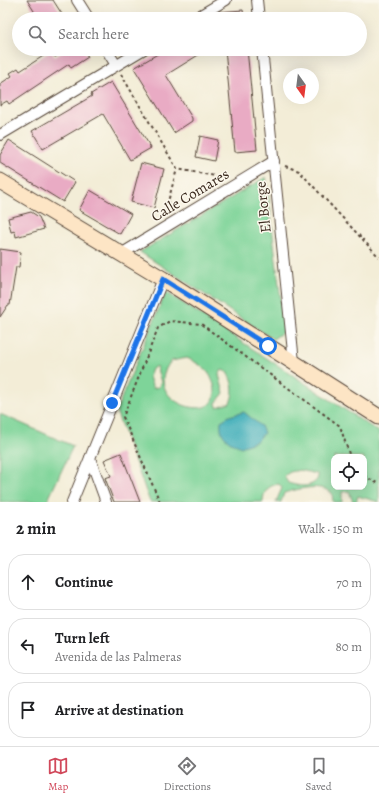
<!DOCTYPE html>
<meta charset="utf-8">
<style>
body{margin:0;font-family:Alegreya,serif;background:#f6f6f6;color:#202124}
.controls{position:absolute;right:12px;bottom:12px;display:grid;overflow:hidden;border-radius:8px;box-shadow:0 4px 16px #0002}
.controls button{width:36px;height:36px;display:grid;place-items:center;padding:0;border:0;border-bottom:1px solid #e0e0e0;background:#fff;color:#202124;font:20px sans-serif}
.compass{position:absolute;left:283px;top:68px;width:36px;height:36px;border-radius:50%;background:#fff;box-shadow:0 4px 16px #0002;rotate:166deg}
.stop{position:absolute;width:12px;height:12px;margin:-9px;border:3px solid #1a73e8;border-radius:50%;background:#fff}
.stop.end{background:#1a73e8;border-color:#fff;box-shadow:0 1px 4px #0008}
.list{margin:0;padding:0;list-style:none}
h2{display:flex;justify-content:space-between;align-items:center;height:52px;margin:0;padding:0 16px;font-size:17px}
h2 small{font-size:13px;font-weight:400;color:#757577}
.list li{display:grid;grid-template-columns:26px 1fr auto;gap:12px;align-items:center;box-sizing:border-box;height:56px;margin:0 8px 8px;padding:0 8px;border:1px solid #e0e0e0;border-radius:16px}
.list b{display:block;font-size:15px;white-space:nowrap}
.list p{margin:0;font-size:13px;white-space:nowrap;color:#757577}
.list em{font-size:13px;font-style:normal;color:#757577}
.icon{flex:none;width:22px;height:22px;fill:none;stroke:currentColor;stroke-width:2;stroke-linecap:round;stroke-linejoin:round}
.map{position:relative;flex:none;width:379px;height:502px;overflow:hidden}
.search{position:absolute;background:#fff;box-shadow:0 4px 16px #0002;left:12px;right:12px;top:12px;height:44px;display:flex;align-items:center;gap:10px;box-sizing:border-box;padding:0 14px;border-radius:22px;color:#757577;font-size:15px}
.sheet{height:244px;background:#fff}
nav{display:flex;justify-content:space-around;align-items:center;box-sizing:border-box;height:56px;border-top:1px solid #e0e0e0;background:#fff;font-size:11px;color:#757577}
nav a{display:grid;justify-items:center;gap:2px}
nav .on{color:#d1495b}
.map>svg:first-child{display:block}
.green{fill:#7ed499;stroke:#5c7f5c;fill-rule:evenodd}
.water{fill:#3dadb9;stroke:#3c6c6c}
.building{fill:#e9abc4}
.lines{fill:none;stroke-linecap:round;stroke-linejoin:round}
.street-casing{stroke:#57473a;stroke-width:12}
.secondary-casing{stroke:#57473a;stroke-width:17}
.path{stroke:#57473a;stroke-width:2;stroke-dasharray:3 3;stroke-linecap:butt}
.street{stroke:#fff;stroke-width:10}
.secondary{stroke:#fde5c5;stroke-width:15}
.route{stroke:#1a73e8;stroke-width:5}
.labels{text-anchor:middle;stroke-width:3;stroke-linejoin:round;paint-order:stroke}
.street-label{font-size:15px;fill:#3b2a1e;stroke:#fbf7ec}
</style>
<div class="map">
<svg width="379" height="502" viewBox="0 0 379 502">
<rect width="100%" height="100%" fill="#fbf7ec"/>
<filter id="ink" filterUnits="userSpaceOnUse"><feTurbulence type="fractalNoise" baseFrequency=".025" numOctaves="2"/><feDisplacementMap in="SourceGraphic" scale="8" xChannelSelector="R" yChannelSelector="G"/><feConvolveMatrix kernelMatrix="1 2 1 2 8 2 1 2 1" color-interpolation-filters="sRGB"/></filter>
<filter id="wash" filterUnits="userSpaceOnUse"><feTurbulence type="fractalNoise" baseFrequency=".012" numOctaves="4" result="noise"/><feDisplacementMap in="SourceGraphic" scale="16" xChannelSelector="R" yChannelSelector="G"/><feGaussianBlur stdDeviation="0.9" result="paint"/><feColorMatrix in="noise" values="0 0 0 0 0 0 0 0 0 0 0 0 0 0 0 0 0 1.4 0 .05"/><feComposite in="paint" operator="in"/></filter>
<g filter="url(#wash)">
<rect width="100%" height="100%" fill="#f3edd7"/>
<g class="green">
<polygon points="266,177 284,326 283,332 273,339 140,252"/>
<path d="M166 292 379 432V502L358 496 356 502H353L349 491 342 492V502H333L332 493C320 483 298 489 284 493L281 502H276L282 488 279 484C269 485 263 491 263 502H150L116 411ZM187 358C200 364 210 370 214 385 225 429 137 403 171 361ZM156 366 161 382 159 387 153 388 149 377 152 369ZM222 370 227 372C233 382 235 392 230 403L217 407 216 403 224 393 219 375ZM334 457H364V487H334ZM300 470 317 474 318 478C312 489 298 486 288 483L284 476 290 472Z"/>
<polygon points="0,414 73,446 47,502 0,502"/>
</g>
<path class="water" d="M244 412 261 426 264 433 257 441 241 447C228 441 219 437 221 421L229 416Z"/>
<g id="blocks">
<g class="building">
<polygon points="27,0 53,0 65,19 39,19"/>
<polygon points="243,10 244,19 214,19 214,15 218,12"/>
<polygon points="68,49 83,49 88,57 71,68 69,64 9,104 7,101 0,105 0,84 12,76 10,73 18,68 20,71 51,51 55,57"/>
<polygon points="166,49 208,49 166,75 192,118 192,121 174,133 134,68"/>
<polygon points="225,49 247,49 257,150 235,152"/>
<polygon points="111,82 151,148 130,160 103,114 43,149 32,131 92,96 91,94"/>
<polygon points="200,136 218,140 214,161 196,157"/>
<polygon points="9,140 75,182 63,202 0,163 0,155"/>
<polygon points="141,163 164,169 154,208 131,202"/>
<polygon points="90,190 131,214 120,234 79,210"/>
<polygon points="31,212 39,217 44,229 16,237 15,231 11,232 8,218"/>
<polygon points="0,249 21,252 19,267 16,267 10,305 8,305 0,317"/>
<polygon points="121,453 140,502 114,502 105,478 111,476 104,460"/>
</g>
</g>
</g>
<g filter="url(#ink)">
<use href="#blocks" fill-opacity="0" stroke="#57473a" stroke-width="1"/>
<g class="lines">
<g class="street-casing">
<g id="street">
<polyline points="77,0 89,19"/>
<polyline points="257,0 259,19"/>
<polyline points="194,19 226,0"/>
<polyline points="106,49 116,65"/>
<polyline points="262,49 294,362"/>
<polyline points="0,135 144,49"/>
<polyline points="121,254 274,161"/>
<polyline points="90,458 106,502"/>
<polyline points="72,502 163,279"/>
</g>
</g>
<g class="secondary-casing">
<polyline id="secondary" points="0,181 163,279 379,417"/>
</g>
<g class="path">
<polyline points="121,74 177,169 226,178"/>
<polyline points="285,166 299,171 379,257"/>
<polyline points="164,216 177,169"/>
<polyline points="364,476 379,484"/>
<polyline points="160,502 123,417 158,328 170,321 201,324 340,426 350,457"/>
</g>
<use href="#street" class="street"/>
<use href="#secondary" class="secondary"/>
</g>
</g>
<g class="lines" filter="url(#ink)">
<polyline class="route" points="112,403 163,279 268,346"/>
</g>
<g class="labels">
<g class="street-label">
<text transform="translate(190 195) rotate(-31)" y="5">Calle Comares</text>
<text transform="translate(263 207) rotate(-96)" y="5">El Borge</text>
</g>
</g>
</svg>
<div class="controls">
<button><svg class="icon" aria-label="locate" viewBox="0 0 24 24"><circle cx="12" cy="12" r="6"/><path d="M12 2v4M12 18v4M2 12h4M18 12h4"/></svg></button>
</div>
<svg class="compass" viewBox="-18 -18 36 36"><path d="M0-13l5 13h-10z" fill="#e53935"/><path d="M0 13l5-13h-10z" fill="#757577"/></svg>
<div class="stop" style="left:268px;top:346px"></div>
<div class="stop end" style="left:112px;top:403px"></div>
<div class="search"><svg class="icon" aria-label="search" viewBox="0 0 24 24"><circle cx="10" cy="10" r="6"/><path d="M15 15l6 6"/></svg>Search here</div>
</div>
<section class="sheet">
<h2>2 min<small>Walk · 150 m</small></h2>
<ul class="list">
<li><svg class="icon" aria-label="ahead" viewBox="0 0 24 24"><path d="M12 20V5M6 11l6-6 6 6"/></svg><div><b>Continue</b></div><em>70 m</em></li>
<li><svg class="icon" aria-label="left" viewBox="0 0 24 24"><path d="M17 20v-9H6M10 6l-5 5 5 5"/></svg><div><b>Turn left</b><p>Avenida de las Palmeras</p></div><em>80 m</em></li>
<li><svg class="icon" aria-label="arrive" viewBox="0 0 24 24"><path d="M6 21V4h12l-3 4 3 4H6"/></svg><div><b>Arrive at destination</b></div></li>
</ul>
</section>
<nav>
<a class="on"><svg class="icon" aria-label="map" viewBox="0 0 24 24"><path d="M3 6l6-2 6 2 6-2v14l-6 2-6-2-6 2zM9 4v14M15 6v14"/></svg>Map</a>
<a><svg class="icon" aria-label="directions" viewBox="0 0 24 24"><path d="M12 3l9 9-9 9-9-9zM9 14v-3h6M13 9l2 2-2 2"/></svg>Directions</a>
<a><svg class="icon" aria-label="saved" viewBox="0 0 24 24"><path d="M7 4h10v16l-5-4-5 4z"/></svg>Saved</a>
</nav>
